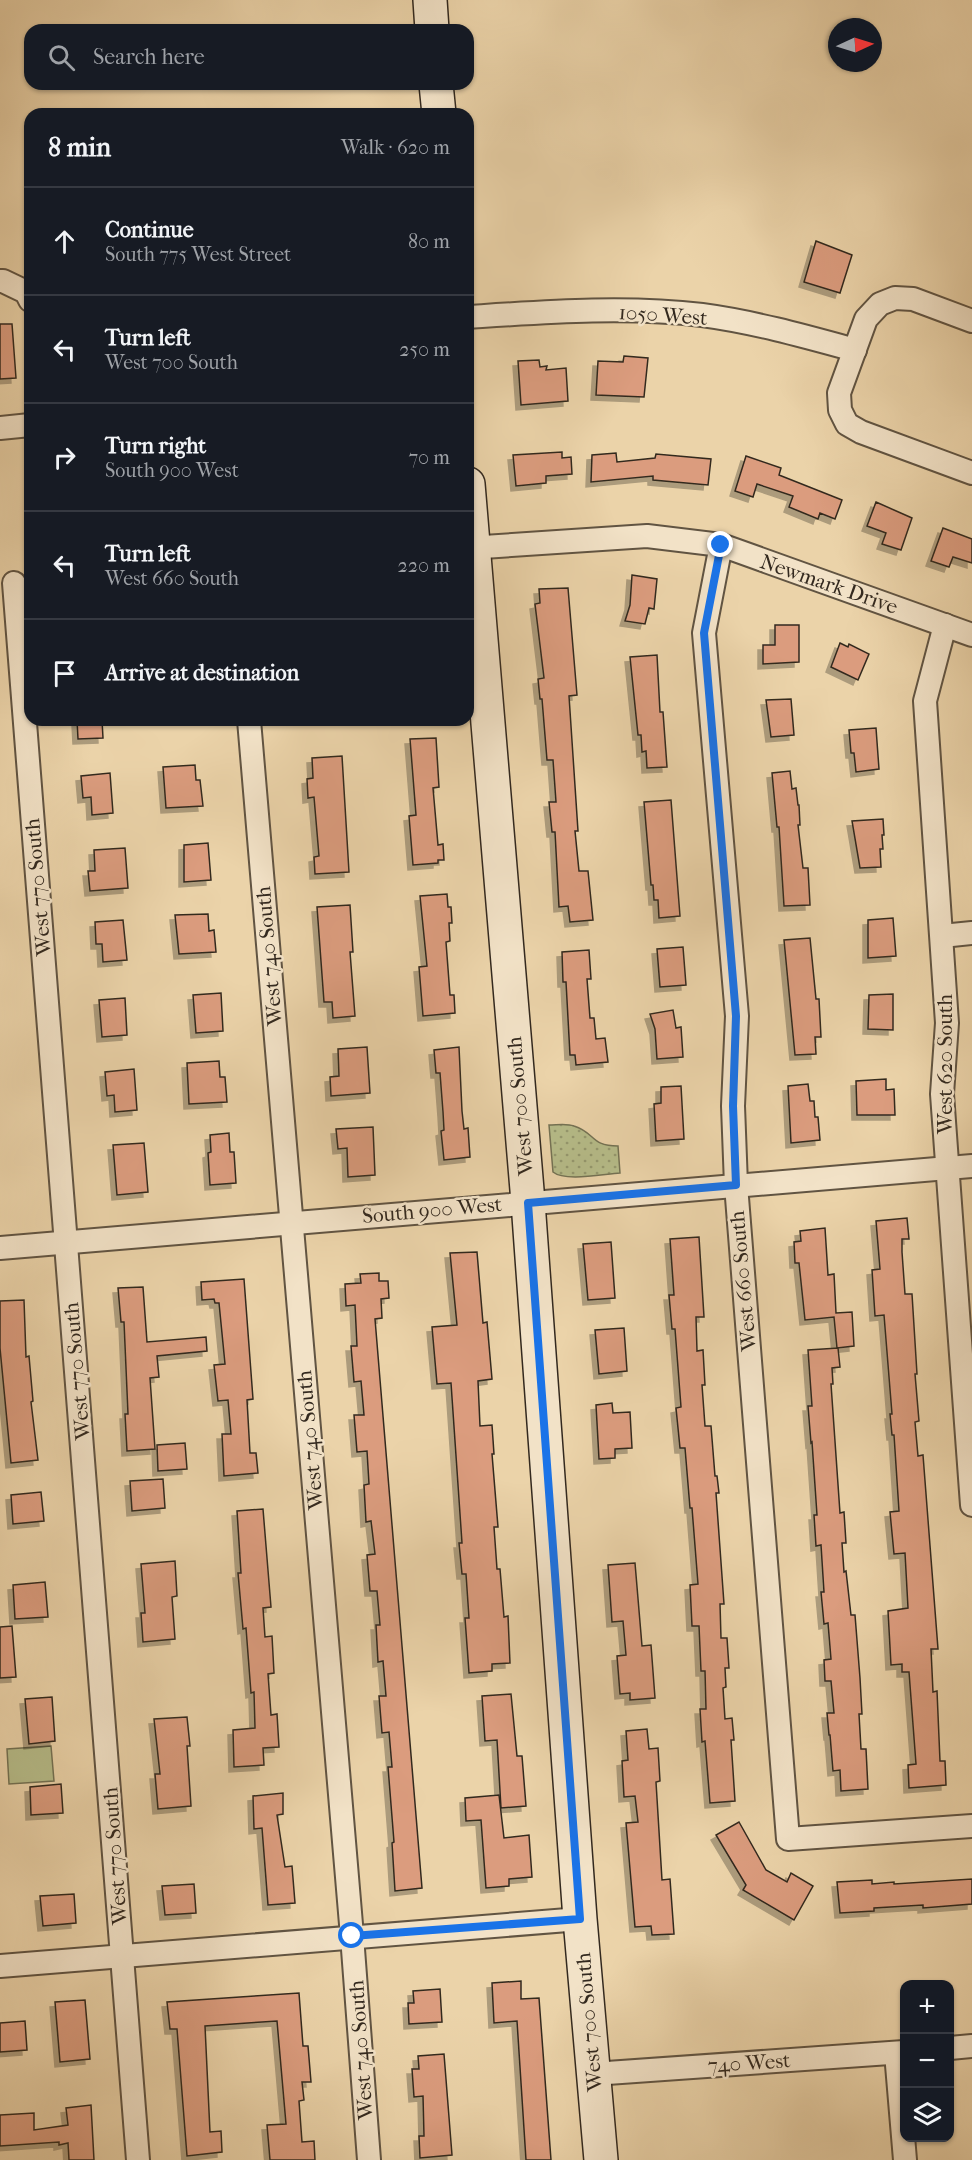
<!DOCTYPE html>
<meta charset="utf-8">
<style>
body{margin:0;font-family:"IM FELL French Canon",serif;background:#242831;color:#f1f3f6}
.controls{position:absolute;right:18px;bottom:18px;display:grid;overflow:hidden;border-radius:12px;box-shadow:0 2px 4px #0004}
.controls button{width:54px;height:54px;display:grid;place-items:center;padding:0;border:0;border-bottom:2px solid #363941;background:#171b24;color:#f1f3f6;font:30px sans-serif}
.compass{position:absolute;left:828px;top:18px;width:54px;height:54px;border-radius:50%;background:#171b24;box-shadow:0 2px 4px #0004;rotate:86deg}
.stop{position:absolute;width:18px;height:18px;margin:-14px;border:4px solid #1a73e8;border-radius:50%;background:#fff}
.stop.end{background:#1a73e8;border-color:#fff;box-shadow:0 2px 6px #0008}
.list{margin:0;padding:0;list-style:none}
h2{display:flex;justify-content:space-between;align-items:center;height:78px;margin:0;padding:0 24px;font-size:26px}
h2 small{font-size:20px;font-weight:400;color:#9ea1a6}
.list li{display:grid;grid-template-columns:39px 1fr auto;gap:18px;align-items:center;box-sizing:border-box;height:108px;padding:0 24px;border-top:2px solid #363941}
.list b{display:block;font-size:22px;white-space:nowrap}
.list p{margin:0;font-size:20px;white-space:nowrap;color:#9ea1a6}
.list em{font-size:20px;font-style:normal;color:#9ea1a6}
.icon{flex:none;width:33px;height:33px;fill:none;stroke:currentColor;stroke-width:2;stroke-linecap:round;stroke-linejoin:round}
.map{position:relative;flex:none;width:972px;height:2160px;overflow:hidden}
.search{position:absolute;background:#171b24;box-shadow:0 2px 4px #0004;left:24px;top:24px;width:450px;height:66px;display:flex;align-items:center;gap:15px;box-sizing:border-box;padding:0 21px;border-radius:18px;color:#9ea1a6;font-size:22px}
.panel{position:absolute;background:#171b24;box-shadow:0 2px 4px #0004;left:24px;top:108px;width:450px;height:618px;border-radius:18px}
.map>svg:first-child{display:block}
.grass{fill:url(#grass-dots);stroke:#747254;stroke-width:1.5}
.park{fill:#b6bc89;stroke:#747254;stroke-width:1.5}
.building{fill:#db9c7e;stroke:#33291f;stroke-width:1.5;filter:url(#shadow)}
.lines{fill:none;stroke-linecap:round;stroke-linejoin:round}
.street-casing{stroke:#615442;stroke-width:26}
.secondary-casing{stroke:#33291f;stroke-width:36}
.street{stroke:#f2e2c7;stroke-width:22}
.secondary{stroke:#f2e2c7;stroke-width:33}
.route{stroke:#1a73e8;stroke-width:8}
.labels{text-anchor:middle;stroke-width:5;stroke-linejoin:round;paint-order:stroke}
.street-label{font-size:21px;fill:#33291f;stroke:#f2e2c7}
</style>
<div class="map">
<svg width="972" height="2160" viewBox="0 0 972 2160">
<defs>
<pattern id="grass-dots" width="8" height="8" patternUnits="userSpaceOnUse" patternTransform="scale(1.5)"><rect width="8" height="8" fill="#b6bc89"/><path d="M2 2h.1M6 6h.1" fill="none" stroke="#95996f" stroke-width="1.8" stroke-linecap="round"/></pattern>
<filter id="shadow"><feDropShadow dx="-5" dy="5" stdDeviation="0" flood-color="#0004"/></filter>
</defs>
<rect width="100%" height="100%" fill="#ebd3a9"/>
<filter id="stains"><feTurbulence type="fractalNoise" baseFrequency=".00333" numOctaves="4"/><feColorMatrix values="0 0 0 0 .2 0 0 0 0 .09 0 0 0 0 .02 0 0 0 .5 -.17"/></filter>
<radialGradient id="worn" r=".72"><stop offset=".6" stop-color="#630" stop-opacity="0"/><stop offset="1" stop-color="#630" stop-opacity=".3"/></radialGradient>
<path class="grass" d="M549 1125C557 1125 566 1123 574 1126 596 1133 590 1146 618 1146L620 1173C603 1174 565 1182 553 1172Z"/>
<polygon class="park" points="51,1746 54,1781 9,1784 7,1749"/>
<g class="building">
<polygon points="816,241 852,255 840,293 804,282"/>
<polygon points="0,324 12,324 16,378 0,379"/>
<polygon points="624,356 648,358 644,397 596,395 598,361 623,362"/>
<polygon points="539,360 540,367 547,366 546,370 566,368 568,401 521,405 518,361"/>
<polygon points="562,452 562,458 571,457 572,474 546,476 546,483 516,486 513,455"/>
<polygon points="616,453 617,462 655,458 656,454 711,459 708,485 653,480 653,476 591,482 592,455"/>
<polygon points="746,456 781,468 779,475 842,500 835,519 820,513 818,519 789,507 793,496 757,484 753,497 735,491"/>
<polygon points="876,502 912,518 901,550 882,544 886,533 867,526"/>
<polygon points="943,528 972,539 972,563 953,557 949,567 931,561"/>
<polygon points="632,575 657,579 654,609 649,608 645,624 625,621 630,605"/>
<polygon points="568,588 577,695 569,696 578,831 575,831 579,871 588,871 593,920 570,922 568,906 559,907 555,832 552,832 549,802 556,802 553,760 547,760 542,699 540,699 538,679 544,678 535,604 540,603 539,589"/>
<polygon points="775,625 799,625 799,662 763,664 763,645 775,645"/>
<polygon points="840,643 848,647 849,644 869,654 858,680 831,667"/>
<polygon points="657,655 660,712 663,712 667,767 647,768 646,751 642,752 641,735 638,735 630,657"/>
<polygon points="791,699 794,735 771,737 766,700"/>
<polygon points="77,720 102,720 103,738 78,739"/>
<polygon points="876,728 879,769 856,772 854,753 851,753 849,730"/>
<polygon points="436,738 439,787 433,788 438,845 443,844 444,860 438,860 438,863 413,865 409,816 416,815 410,739"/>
<polygon points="342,756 349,872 315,874 314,857 319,856 314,797 308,798 307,779 313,778 312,758"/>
<polygon points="195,765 196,780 200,780 203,806 166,808 163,767"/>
<polygon points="790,771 792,789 796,788 798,805 799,805 800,825 798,825 803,868 808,868 810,905 784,906 779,827 777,827 772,773"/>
<polygon points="110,773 113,813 92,815 91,797 83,798 81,776"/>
<polygon points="671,800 680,916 659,918 658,900 654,900 653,885 651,885 644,802"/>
<polygon points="883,819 884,835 882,835 883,849 880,849 881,867 860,868 852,821"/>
<polygon points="208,843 211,880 184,882 184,845"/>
<polygon points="125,848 128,888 90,891 88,871 95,871 94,850"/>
<polygon points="447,894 448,907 451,907 452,923 449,923 450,941 446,942 450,995 454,995 455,1013 423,1016 419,967 427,966 420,896"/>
<polygon points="350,905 353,952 350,952 355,1016 333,1018 332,1002 324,1002 317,907"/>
<polygon points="208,914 209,931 214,930 216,952 179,954 175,915"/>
<polygon points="893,918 896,956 868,958 868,920"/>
<polygon points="123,920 127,960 103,962 102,944 96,944 95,922"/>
<polygon points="810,938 816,999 819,999 821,1037 815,1037 816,1054 795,1055 784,940"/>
<polygon points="683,947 686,985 660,987 657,949"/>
<polygon points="589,950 591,979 587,979 590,1018 594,1018 596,1039 605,1038 608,1062 576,1065 575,1055 570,1055 566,982 563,982 562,952"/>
<polygon points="221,993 223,1031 196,1033 193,995"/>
<polygon points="893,994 893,1030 868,1029 869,995"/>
<polygon points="125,998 127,1035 102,1037 99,1000"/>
<polygon points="673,1010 676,1028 681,1027 683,1057 657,1059 655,1029 650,1014"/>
<polygon points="367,1047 370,1093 331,1096 330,1077 339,1076 338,1049"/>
<polygon points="459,1047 462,1111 464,1129 468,1128 470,1157 444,1160 441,1131 444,1130 443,1112 440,1073 436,1073 434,1050"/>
<polygon points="219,1061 220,1077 225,1077 227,1102 189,1104 187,1063"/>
<polygon points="134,1069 137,1110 115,1112 114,1095 107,1096 105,1072"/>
<polygon points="886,1079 886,1090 894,1089 895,1115 857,1115 856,1081"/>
<polygon points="808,1084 810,1101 814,1101 815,1117 818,1117 820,1140 791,1143 788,1086"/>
<polygon points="681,1086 684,1139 656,1141 654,1104 661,1103 661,1087"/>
<polygon points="373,1127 375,1175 348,1177 347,1148 338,1149 336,1129"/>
<polygon points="229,1133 230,1152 234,1152 236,1183 210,1185 208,1153 211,1152 210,1135"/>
<polygon points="144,1143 148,1192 117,1195 113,1145"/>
<polygon points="907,1218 909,1239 902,1239 902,1252 905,1294 912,1294 917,1374 915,1374 919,1421 915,1422 918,1456 923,1455 938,1649 931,1649 933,1692 937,1691 940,1761 945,1761 946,1785 909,1788 908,1765 916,1764 909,1672 902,1672 902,1664 891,1665 888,1611 908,1608 905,1553 894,1554 890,1512 899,1511 894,1435 892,1435 890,1414 892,1414 884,1315 875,1316 872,1270 880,1269 876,1221"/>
<polygon points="825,1228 828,1275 834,1274 836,1313 852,1312 854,1346 837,1348 834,1317 805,1320 799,1263 795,1263 794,1242 801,1241 800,1231"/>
<polygon points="699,1237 704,1317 696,1317 697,1351 703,1350 705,1385 702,1385 705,1426 711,1426 715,1476 717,1476 719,1493 716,1493 724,1604 720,1604 721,1638 727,1638 729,1668 725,1668 726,1687 723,1688 725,1719 732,1718 734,1740 731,1740 735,1801 710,1803 705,1741 702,1742 700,1709 706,1709 705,1671 701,1671 699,1626 692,1626 690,1585 698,1584 692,1508 690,1508 685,1448 680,1448 676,1408 681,1407 675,1329 672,1329 669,1295 674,1295 670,1239"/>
<polygon points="611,1242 615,1298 588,1300 583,1244"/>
<polygon points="477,1252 483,1323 487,1322 492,1379 478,1381 480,1426 492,1425 494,1454 492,1454 498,1527 494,1527 497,1569 500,1569 504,1617 508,1616 510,1663 492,1664 492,1671 469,1673 465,1618 469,1618 466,1574 462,1574 459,1543 462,1543 451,1383 437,1384 432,1327 457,1325 450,1253"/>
<polygon points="379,1273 379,1281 388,1281 389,1298 381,1299 382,1318 375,1319 422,1888 395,1891 392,1843 394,1842 388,1767 392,1767 389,1732 382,1733 379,1696 386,1696 383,1661 378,1662 376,1625 380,1625 377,1591 370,1591 367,1555 375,1554 371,1521 366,1522 364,1485 369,1484 367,1451 357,1452 354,1415 364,1415 361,1381 354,1382 351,1346 357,1346 355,1305 346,1306 345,1284 361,1283 360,1274"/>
<polygon points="244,1279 253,1399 247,1400 250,1453 256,1453 258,1473 224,1476 222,1434 231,1434 228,1400 218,1401 214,1365 225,1364 219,1303 215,1303 214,1299 202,1300 201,1282"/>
<polygon points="143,1287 147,1342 206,1337 207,1351 157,1356 159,1377 150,1378 155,1449 127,1451 125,1414 128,1414 124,1322 121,1322 118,1288"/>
<polygon points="24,1300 26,1357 29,1356 33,1401 31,1402 38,1460 11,1463 0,1348 0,1301"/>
<polygon points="624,1328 627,1371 599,1374 595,1330"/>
<polygon points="838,1348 840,1367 832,1368 833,1384 831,1384 840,1513 844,1512 846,1543 842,1543 844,1572 846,1571 851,1615 855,1615 860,1678 862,1714 859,1714 861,1749 866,1749 868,1789 841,1791 840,1770 833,1771 830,1735 829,1735 827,1713 834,1713 831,1681 825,1681 824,1660 831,1659 828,1623 824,1624 821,1592 824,1592 821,1545 816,1546 814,1515 817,1515 812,1442 811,1443 808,1406 812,1406 808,1350"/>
<polygon points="612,1403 613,1413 630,1412 632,1448 615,1449 615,1458 599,1459 596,1405"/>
<polygon points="185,1443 187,1469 158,1471 157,1445"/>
<polygon points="163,1479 165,1508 132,1511 130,1481"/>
<polygon points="41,1492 44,1521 13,1524 11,1495"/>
<polygon points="263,1509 271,1607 263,1608 265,1637 272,1636 274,1673 268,1674 271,1715 277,1714 279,1747 263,1748 264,1765 234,1767 233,1730 255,1728 254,1692 251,1693 246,1628 243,1629 238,1573 241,1573 237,1511"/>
<polygon points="175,1561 177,1596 172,1597 175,1639 143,1642 141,1613 145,1613 141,1564"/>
<polygon points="635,1563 642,1646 651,1645 655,1698 630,1700 630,1693 620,1694 617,1656 626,1655 623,1621 612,1622 608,1565"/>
<polygon points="45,1582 48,1617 15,1619 13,1585"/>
<polygon points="12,1626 16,1677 0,1678 0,1627"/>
<polygon points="511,1694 517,1756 522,1756 526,1806 501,1808 497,1740 485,1741 482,1696"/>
<polygon points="52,1697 55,1741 29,1744 25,1699"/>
<polygon points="187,1717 190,1746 187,1746 191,1806 158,1809 155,1774 160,1774 154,1719"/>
<polygon points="647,1729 649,1749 658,1748 660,1781 656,1782 662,1880 670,1879 674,1934 652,1935 651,1926 635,1927 626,1823 638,1822 635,1796 624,1797 622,1761 628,1760 626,1731"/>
<polygon points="61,1784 63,1813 31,1815 30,1787"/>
<polygon points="283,1793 283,1814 277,1815 285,1867 292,1866 295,1903 268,1905 262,1828 254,1829 253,1796"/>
<polygon points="499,1795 504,1838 529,1835 532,1877 509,1879 509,1886 486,1888 481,1820 466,1821 465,1798"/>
<polygon points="739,1822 766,1870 787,1882 791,1873 813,1886 794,1920 743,1890 746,1885 716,1835"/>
<polygon points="972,1879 972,1904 923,1908 923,1905 874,1908 874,1911 840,1913 837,1882 872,1880 872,1884 894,1882 894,1884"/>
<polygon points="194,1884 196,1913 165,1915 162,1886"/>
<polygon points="74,1894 76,1923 43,1926 40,1896"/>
<polygon points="521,1981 521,1999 539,1998 551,2160 526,2160 517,2021 494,2023 492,1983"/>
<polygon points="440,1989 442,2022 409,2024 408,2003 414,2003 413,1991"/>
<polygon points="299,1993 303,2046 308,2046 311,2082 302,2082 304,2100 299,2101 302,2142 314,2141 315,2160 270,2160 267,2125 286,2124 277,2021 205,2026 210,2132 221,2131 222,2152 187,2156 177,2029 170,2029 167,2002"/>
<polygon points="85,2000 90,2059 60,2062 55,2002"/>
<polygon points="25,2021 27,2050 0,2052 0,2023"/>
<polygon points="444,2054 452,2155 420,2158 419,2136 424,2136 423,2096 414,2097 412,2069 419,2069 418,2056"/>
<polygon points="91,2105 94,2160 69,2160 68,2143 59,2145 59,2142 0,2146 0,2115 34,2113 34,2130 68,2125 66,2108"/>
</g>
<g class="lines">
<g class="street-casing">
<g id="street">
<polyline points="0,281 3,281 26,292 30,300"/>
<path d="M468 317C546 312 625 306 702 315 754 322 804 336 855 350"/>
<polyline points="972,321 913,299 895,298 880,304 866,319 839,393 840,410 847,424 861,432 972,473"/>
<polyline points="0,428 30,425"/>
<polyline points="721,545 704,633 737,1016 733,1106 736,1185 788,1839 972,1826"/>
<polyline points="468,548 647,536 721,545 972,635"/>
<polyline points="14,583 138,2160"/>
<polyline points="945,625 925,701 947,1023 942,1094 972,1505"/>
<polyline points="249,720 352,1936 369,2160"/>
<polyline points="942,936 972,933"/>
<polyline points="0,1248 972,1166"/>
<polyline points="0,1966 580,1919"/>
<polyline points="950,2048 972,2046"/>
<polyline points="896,2053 905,2160"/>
<polyline points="593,2074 904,2052"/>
</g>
</g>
<g class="secondary-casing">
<g id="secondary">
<polyline points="430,0 432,30"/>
<polyline points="436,84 439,114"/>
<polyline points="468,484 528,1202 580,1919 601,2160"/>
</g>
</g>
<use href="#street" class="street"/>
<use href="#secondary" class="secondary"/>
</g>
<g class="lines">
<polyline class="route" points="352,1936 580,1919 528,1203 736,1185 733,1106 736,1016 704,633 721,545"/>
</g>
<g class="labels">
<g class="street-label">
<text transform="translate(663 315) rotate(4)" y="7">1050 West</text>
<text transform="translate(829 584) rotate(19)" y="7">Newmark Drive</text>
<text transform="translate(38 887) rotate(-95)" y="7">West 770 South</text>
<text transform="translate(269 956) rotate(-95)" y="7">West 740 South</text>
<text transform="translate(945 1064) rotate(-90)" y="7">West 620 South</text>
<text transform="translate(520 1106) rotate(-95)" y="7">West 700 South</text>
<text transform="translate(432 1210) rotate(-5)" y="7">South 900 West</text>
<text transform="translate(743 1281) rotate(-95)" y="7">West 660 South</text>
<text transform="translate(77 1371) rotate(-95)" y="7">West 770 South</text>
<text transform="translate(310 1440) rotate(-95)" y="7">West 740 South</text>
<text transform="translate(115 1856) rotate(-94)" y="7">West 770 South</text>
<text transform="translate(589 2022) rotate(-95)" y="7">West 700 South</text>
<text transform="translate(361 2050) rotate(-94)" y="7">West 740 South</text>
<text transform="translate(749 2063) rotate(-4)" y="7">740 West</text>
</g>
</g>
<rect width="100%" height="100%" filter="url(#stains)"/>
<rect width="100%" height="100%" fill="url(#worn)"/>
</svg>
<div class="controls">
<button>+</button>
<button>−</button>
<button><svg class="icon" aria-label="layers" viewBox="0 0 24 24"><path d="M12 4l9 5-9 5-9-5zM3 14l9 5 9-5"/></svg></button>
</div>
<svg class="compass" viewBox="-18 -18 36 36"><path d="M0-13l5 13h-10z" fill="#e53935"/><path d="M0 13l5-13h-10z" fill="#9ea1a6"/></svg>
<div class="stop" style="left:352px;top:1936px"></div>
<div class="stop end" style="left:721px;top:545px"></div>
<div class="search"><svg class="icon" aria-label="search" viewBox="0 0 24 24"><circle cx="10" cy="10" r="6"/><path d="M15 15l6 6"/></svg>Search here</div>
<section class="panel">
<h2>8 min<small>Walk · 620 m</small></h2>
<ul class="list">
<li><svg class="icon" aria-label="ahead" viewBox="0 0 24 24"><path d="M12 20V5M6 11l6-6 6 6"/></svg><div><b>Continue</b><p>South 775 West Street</p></div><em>80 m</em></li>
<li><svg class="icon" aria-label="left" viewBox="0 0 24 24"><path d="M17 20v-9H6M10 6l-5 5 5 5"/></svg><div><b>Turn left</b><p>West 700 South</p></div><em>250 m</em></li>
<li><svg class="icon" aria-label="right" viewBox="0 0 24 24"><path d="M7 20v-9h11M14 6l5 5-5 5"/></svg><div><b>Turn right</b><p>South 900 West</p></div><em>70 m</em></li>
<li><svg class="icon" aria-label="left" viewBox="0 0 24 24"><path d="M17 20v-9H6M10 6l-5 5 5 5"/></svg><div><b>Turn left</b><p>West 660 South</p></div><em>220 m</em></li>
<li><svg class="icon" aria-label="arrive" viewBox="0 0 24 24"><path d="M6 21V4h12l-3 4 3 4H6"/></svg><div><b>Arrive at destination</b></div></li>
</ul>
</section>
</div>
